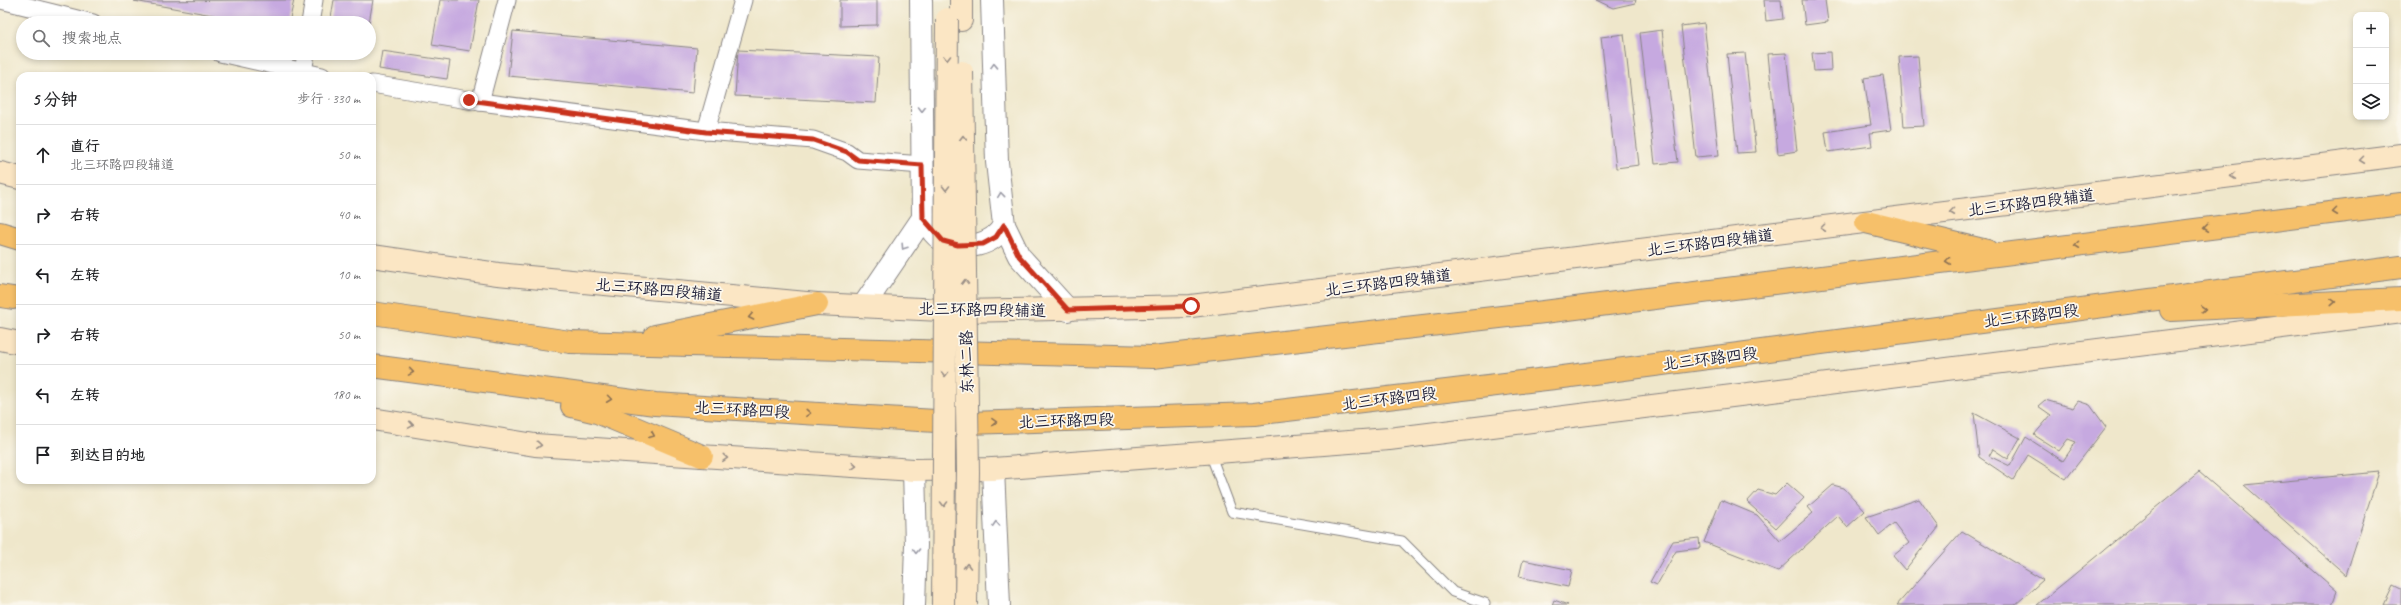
<!DOCTYPE html>
<html lang="zh">
<meta charset="utf-8">
<style>
body{margin:0;font-family:Caveat,"LXGW WenKai TC",sans-serif;background:#f6f6f6;color:#202124}
.controls{position:absolute;right:12px;top:12px;display:grid;overflow:hidden;border-radius:8px;box-shadow:0 2px 6px #0003}
.controls button{width:36px;height:36px;display:grid;place-items:center;padding:0;border:0;border-bottom:1px solid #e0e0e0;background:#fff;color:#202124;font:20px sans-serif}
.stop{position:absolute;width:12px;height:12px;margin:-9px;border:3px solid #c8321e;border-radius:50%;background:#fff}
.stop.end{background:#c8321e;border-color:#fff;box-shadow:0 1px 4px #0008}
.list{margin:0;padding:0;list-style:none}
h2{display:flex;justify-content:space-between;align-items:center;height:52px;margin:0;padding:0 16px;font-size:17px}
h2 small{font-size:13px;font-weight:400;color:#757577}
.list li{display:grid;grid-template-columns:26px 1fr auto;gap:12px;align-items:center;box-sizing:border-box;height:60px;padding:0 16px;border-top:1px solid #e0e0e0}
.list b{display:block;font-size:15px;white-space:nowrap}
.list p{margin:0;font-size:13px;white-space:nowrap;color:#757577}
.list em{font-size:13px;font-style:normal;color:#757577}
.icon{flex:none;width:22px;height:22px;fill:none;stroke:currentColor;stroke-width:2;stroke-linecap:round;stroke-linejoin:round}
.map{position:relative;flex:none;width:2401px;height:605px;overflow:hidden}
.search{position:absolute;background:#fff;box-shadow:0 2px 6px #0003;left:16px;top:16px;width:360px;height:44px;display:flex;align-items:center;gap:10px;box-sizing:border-box;padding:0 14px;border-radius:22px;color:#757577;font-size:15px}
.panel{position:absolute;background:#fff;box-shadow:0 2px 6px #0003;left:16px;top:72px;width:360px;height:412px;border-radius:12px}
.map>svg:first-child{display:block}
.building{fill:#c6a9e0}
.lines{fill:none;stroke-linecap:round;stroke-linejoin:round}
.service-casing{stroke:#888483;stroke-width:11}
.minor-casing{stroke:#888483;stroke-width:19}
.tertiary-casing{stroke:#888483;stroke-width:24}
.secondary-casing{stroke:#888483;stroke-width:24}
.trunk-casing{stroke:#888483;stroke-width:24}
.motorway-casing{stroke:#888483;stroke-width:24}
.service{stroke:#fff;stroke-width:9}
.minor{stroke:#fff;stroke-width:17}
.tertiary{stroke:#fff;stroke-width:22}
.secondary{stroke:#fbe6c4;stroke-width:22}
.trunk{stroke:#f6c06b;stroke-width:22}
.motorway{stroke:#f6c06b;stroke-width:22}
.secondary-bridge-casing{stroke:#888483;stroke-width:24;stroke-linecap:butt}
.secondary-bridge{stroke:#fbe6c4;stroke-width:22}
.oneway{stroke:#998e86}
.oneway2{stroke:#9c9ca7}
.oneway3{stroke:#8c7153}
.route{stroke:#c8321e;stroke-width:5}
.labels{text-anchor:middle;stroke-width:3.5;stroke-linejoin:round;paint-order:stroke}
.street-label{font-size:16px;fill:#22223b;stroke:#fbf7ec}
</style>
<div class="map">
<svg width="2401" height="605" viewBox="0 0 2401 605">
<rect width="100%" height="100%" fill="#fbf7ec"/>
<filter id="ink" filterUnits="userSpaceOnUse"><feTurbulence type="fractalNoise" baseFrequency=".025" numOctaves="2"/><feDisplacementMap in="SourceGraphic" scale="8" xChannelSelector="R" yChannelSelector="G"/><feConvolveMatrix kernelMatrix="1 2 1 2 8 2 1 2 1" color-interpolation-filters="sRGB"/></filter>
<filter id="wash" filterUnits="userSpaceOnUse"><feTurbulence type="fractalNoise" baseFrequency=".012" numOctaves="4" result="noise"/><feDisplacementMap in="SourceGraphic" scale="16" xChannelSelector="R" yChannelSelector="G"/><feGaussianBlur stdDeviation="0.9" result="paint"/><feColorMatrix in="noise" values="0 0 0 0 0 0 0 0 0 0 0 0 0 0 0 0 0 1.4 0 .05"/><feComposite in="paint" operator="in"/></filter>
<g filter="url(#wash)">
<rect width="100%" height="100%" fill="#efe7cb"/>
<g id="blocks">
<g class="building">
<polygon points="294,0 289,23 257,23 134,1"/>
<polygon points="334,0 373,0 369,23 330,23"/>
<polygon points="440,0 479,0 470,51 432,45"/>
<polygon points="840,0 877,0 877,25 840,26"/>
<polygon points="1596,0 1636,0 1635,3 1613,8"/>
<polygon points="1764,0 1781,0 1783,19 1766,21"/>
<polygon points="1802,0 1825,0 1828,22 1805,25"/>
<polygon points="1704,23 1719,155 1696,157 1681,26"/>
<polygon points="1662,30 1678,162 1655,164 1640,33"/>
<polygon points="513,31 697,48 693,93 508,76"/>
<polygon points="1624,34 1639,165 1616,168 1601,37"/>
<polygon points="738,50 879,57 876,103 735,96"/>
<polygon points="382,51 450,61 447,79 379,69"/>
<polygon points="1830,52 1831,70 1814,71 1812,53"/>
<polygon points="1745,53 1756,152 1737,153 1727,54"/>
<polygon points="1786,53 1797,151 1778,154 1768,54"/>
<polygon points="1918,56 1924,126 1904,127 1899,57"/>
<polygon points="1883,75 1891,130 1870,133 1872,146 1828,152 1825,132 1871,125 1864,78"/>
<polygon points="2045,400 2073,408 2078,401 2090,405 2106,427 2066,479 2028,455 2013,480 1979,457 1974,413 2020,438 2008,459 1993,449 1989,456 2010,466 2026,437 2063,461 2076,442 2068,439 2059,451 2034,435 2051,415 2038,406"/>
<polygon points="2199,472 2337,591 2332,605 2037,605"/>
<polygon points="2379,472 2346,575 2244,485"/>
<polygon points="1787,483 1804,498 1776,528 1747,502 1758,490 1775,495"/>
<polygon points="1833,485 1844,488 1865,511 1847,527 1838,516 1778,571 1704,542 1721,500 1757,515 1780,541 1813,513 1808,507"/>
<polygon points="1919,499 1939,527 1905,570 1893,556 1909,543 1894,523 1879,535 1866,517"/>
<polygon points="1962,531 2043,580 2015,605 1897,605"/>
<polygon points="1699,538 1700,548 1676,551 1657,585 1650,582 1673,541"/>
<polygon points="1523,560 1572,570 1568,587 1519,577"/>
<polygon points="2393,586 2401,590 2401,605 2384,605"/>
<polygon points="1554,600 1568,605 1552,605"/>
</g>
</g>
</g>
<g filter="url(#ink)">
<use href="#blocks" fill-opacity="0" stroke="#888483" stroke-width="1"/>
<g class="lines">
<g class="service-casing">
<polyline id="service" points="1210,453 1232,512 1402,541 1453,592 1485,603 1484,605"/>
</g>
<g class="minor-casing">
<g id="minor">
<polyline points="1,0 93,23"/>
<polyline points="310,23 314,0"/>
<polyline points="220,53 322,76"/>
<polyline points="303,73 306,53"/>
<polyline points="372,84 480,102 706,131 743,0"/>
<polyline points="480,102 507,0"/>
<polyline points="706,131 813,140 847,152 858,160 922,165"/>
</g>
</g>
<g class="tertiary-casing">
<g id="tertiary">
<polyline points="992,0 997,162 1004,225 1019,256 1068,310"/>
<path d="M923 218C928 225 935 237 944 241 964 252 994 245 1004 225"/>
<polyline points="864,305 923,218 921,0"/>
<polyline points="993,469 999,605"/>
<polyline points="914,605 916,545 914,470"/>
</g>
</g>
<g class="secondary-casing">
<g id="secondary">
<polyline points="961,0 961,20"/>
<polyline points="0,173 20,178"/>
<polyline points="372,256 498,274 817,304 962,311 1191,306 2401,155"/>
<polyline points="0,339 20,343"/>
<polyline points="372,419 535,445 914,470 993,469 1389,439 2401,312"/>
</g>
</g>
<g class="trunk-casing">
<g id="trunk">
<polyline points="1866,222 1987,251"/>
<polyline points="0,233 20,239"/>
<polyline points="2171,310 2401,299"/>
<polyline points="372,313 570,342 1153,357 1544,312 2401,204"/>
<polyline points="655,336 817,304"/>
<polyline points="372,366 655,404 969,423 1254,414 1563,377 2401,267"/>
<polyline points="572,406 597,412 702,456"/>
</g>
</g>
<g class="motorway-casing">
<polyline id="motorway" points="0,296 13,298"/>
</g>
<use href="#service" class="service"/>
<use href="#minor" class="minor"/>
<use href="#tertiary" class="tertiary"/>
<use href="#secondary" class="secondary"/>
<use href="#trunk" class="trunk"/>
<use href="#motorway" class="motorway"/>
<g class="secondary-bridge-casing">
<g id="secondary-bridge">
<polyline points="962,72 968,472 966,605"/>
<polyline points="943,605 947,19"/>
</g>
</g>
<use href="#secondary-bridge" class="secondary-bridge"/>
</g>
<defs><path id="oneway-chevron" d="M-2-3.5L2.5 0L-2 3.5" fill="none" stroke-width="1.6" stroke-linecap="round" stroke-linejoin="round"/></defs>
<g class="oneway">
<use href="#oneway-chevron" transform="translate(947 58) rotate(90)"/>
<use href="#oneway-chevron" transform="translate(963 138) rotate(-91)"/>
<use href="#oneway-chevron" transform="translate(2362 160) rotate(173)"/>
<use href="#oneway-chevron" transform="translate(2233 176) rotate(173)"/>
<use href="#oneway-chevron" transform="translate(946 188) rotate(90)"/>
<use href="#oneway-chevron" transform="translate(1952 212) rotate(173)"/>
<use href="#oneway-chevron" transform="translate(1823 228) rotate(173)"/>
<use href="#oneway-chevron" transform="translate(965 282) rotate(-91)"/>
<use href="#oneway-chevron" transform="translate(945 374) rotate(90)"/>
<use href="#oneway-chevron" transform="translate(411 425) rotate(9)"/>
<use href="#oneway-chevron" transform="translate(539 445) rotate(5)"/>
<use href="#oneway-chevron" transform="translate(725 458) rotate(4)"/>
<use href="#oneway-chevron" transform="translate(854 466) rotate(4)"/>
<use href="#oneway-chevron" transform="translate(944 504) rotate(90)"/>
<use href="#oneway-chevron" transform="translate(967 566) rotate(-89)"/>
</g>
<g class="oneway2">
<use href="#oneway-chevron" transform="translate(994 66) rotate(-92)"/>
<use href="#oneway-chevron" transform="translate(922 109) rotate(90)"/>
<use href="#oneway-chevron" transform="translate(1001 195) rotate(-96)"/>
<use href="#oneway-chevron" transform="translate(904 247) rotate(123)"/>
<use href="#oneway-chevron" transform="translate(996 524) rotate(-93)"/>
<use href="#oneway-chevron" transform="translate(916 551) rotate(92)"/>
</g>
<g class="oneway3">
<use href="#oneway-chevron" transform="translate(2335 212) rotate(173)"/>
<use href="#oneway-chevron" transform="translate(2206 228) rotate(173)"/>
<use href="#oneway-chevron" transform="translate(2077 245) rotate(173)"/>
<use href="#oneway-chevron" transform="translate(1948 261) rotate(173)"/>
<use href="#oneway-chevron" transform="translate(2333 302) rotate(-3)"/>
<use href="#oneway-chevron" transform="translate(2203 309) rotate(-3)"/>
<use href="#oneway-chevron" transform="translate(751 317) rotate(169)"/>
<use href="#oneway-chevron" transform="translate(411 372) rotate(9)"/>
<use href="#oneway-chevron" transform="translate(609 399) rotate(7)"/>
<use href="#oneway-chevron" transform="translate(808 413) rotate(3)"/>
<use href="#oneway-chevron" transform="translate(994 422) rotate(-2)"/>
<use href="#oneway-chevron" transform="translate(652 435) rotate(23)"/>
</g>
</g>
<g class="lines" filter="url(#ink)">
<polyline class="route" points="469,100 706,132 813,140 847,152 858,160 922,165 923,218 943,241 958,245 983,244 996,237 1004,225 1019,256 1068,310 1191,306"/>
</g>
<g class="labels">
<g class="street-label">
<text transform="translate(2031 202) rotate(-7)" y="6">北三环路四段辅道</text>
<text transform="translate(1710 242) rotate(-7)" y="6">北三环路四段辅道</text>
<text transform="translate(1388 282) rotate(-7)" y="6">北三环路四段辅道</text>
<text transform="translate(659 289) rotate(5)" y="6">北三环路四段辅道</text>
<text transform="translate(982 309) rotate(1)" y="6">北三环路四段辅道</text>
<text transform="translate(2031 315) rotate(-7)" y="6">北三环路四段</text>
<text transform="translate(1710 358) rotate(-7)" y="6">北三环路四段</text>
<text transform="translate(966 362) rotate(-91)" y="6">东林二路</text>
<text transform="translate(1389 398) rotate(-7)" y="6">北三环路四段</text>
<text transform="translate(742 409) rotate(3)" y="6">北三环路四段</text>
<text transform="translate(1066 420) rotate(-2)" y="6">北三环路四段</text>
</g>
</g>
</svg>
<div class="controls">
<button>+</button>
<button>−</button>
<button><svg class="icon" aria-label="layers" viewBox="0 0 24 24"><path d="M12 4l9 5-9 5-9-5zM3 14l9 5 9-5"/></svg></button>
</div>
<div class="stop" style="left:1191px;top:306px"></div>
<div class="stop end" style="left:469px;top:100px"></div>
<div class="search"><svg class="icon" aria-label="search" viewBox="0 0 24 24"><circle cx="10" cy="10" r="6"/><path d="M15 15l6 6"/></svg>搜索地点</div>
<section class="panel">
<h2>5 分钟<small>步行 · 330 m</small></h2>
<ul class="list">
<li><svg class="icon" aria-label="ahead" viewBox="0 0 24 24"><path d="M12 20V5M6 11l6-6 6 6"/></svg><div><b>直行</b><p>北三环路四段辅道</p></div><em>50 m</em></li>
<li><svg class="icon" aria-label="right" viewBox="0 0 24 24"><path d="M7 20v-9h11M14 6l5 5-5 5"/></svg><div><b>右转</b></div><em>40 m</em></li>
<li><svg class="icon" aria-label="left" viewBox="0 0 24 24"><path d="M17 20v-9H6M10 6l-5 5 5 5"/></svg><div><b>左转</b></div><em>10 m</em></li>
<li><svg class="icon" aria-label="right" viewBox="0 0 24 24"><path d="M7 20v-9h11M14 6l5 5-5 5"/></svg><div><b>右转</b></div><em>50 m</em></li>
<li><svg class="icon" aria-label="left" viewBox="0 0 24 24"><path d="M17 20v-9H6M10 6l-5 5 5 5"/></svg><div><b>左转</b></div><em>180 m</em></li>
<li><svg class="icon" aria-label="arrive" viewBox="0 0 24 24"><path d="M6 21V4h12l-3 4 3 4H6"/></svg><div><b>到达目的地</b></div></li>
</ul>
</section>
</div>
